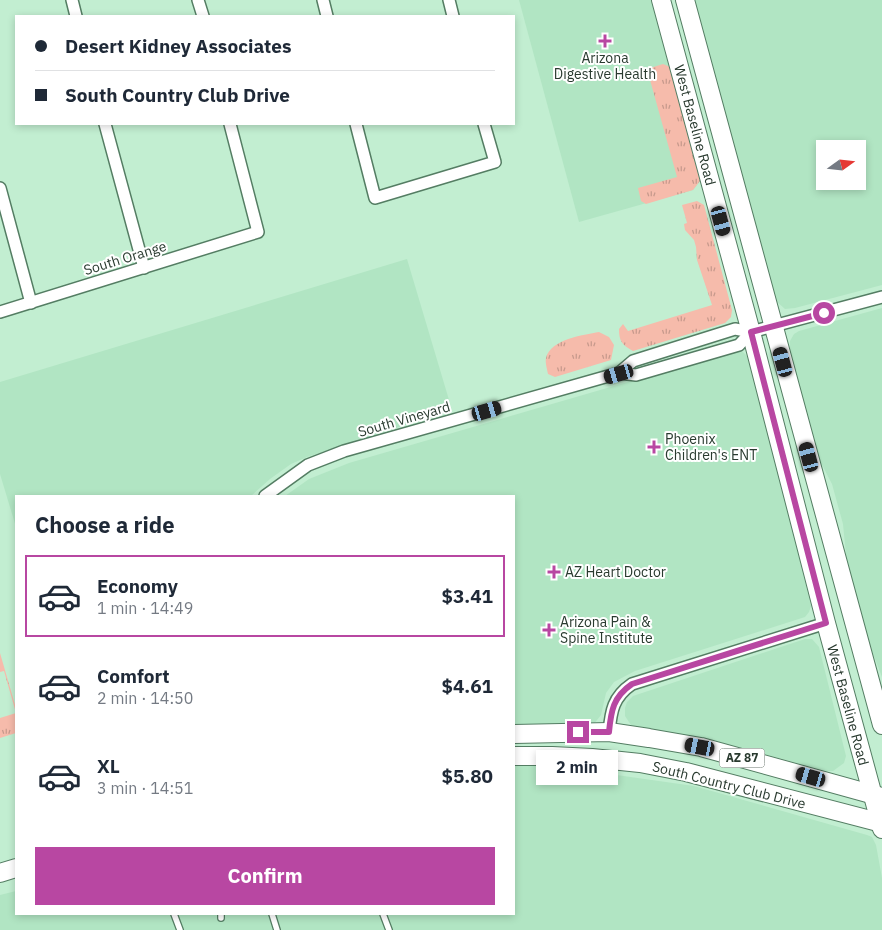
<!DOCTYPE html>
<meta charset="utf-8">
<style>
body{margin:0;font-family:"IBM Plex Sans",sans-serif;background:#f2f2f3;color:#1f2937;height:100vh;display:flex;flex-direction:column;font-size:19px;white-space:nowrap}
*{box-sizing:border-box;margin:0}
p{font-size:16px;color:#747a83}
.icon{flex:none;width:28px;height:28px;fill:none;stroke:currentColor;stroke-width:2;stroke-linecap:round;stroke-linejoin:round}
.map{position:relative;flex:1;overflow:hidden}
.panel{position:absolute;left:15px;top:495px;width:500px;height:420px;display:flex;flex-direction:column;background:#fff;border-radius:0px;box-shadow:0 2px 8px #0003}
.panel>*{flex:none}
.top-card{position:absolute;left:15px;top:15px;width:500px;height:110px;border-radius:0px;box-shadow:0 2px 8px #0003;display:grid;align-content:center;height:110px;padding:0 20px;background:#fff}
.needle{width:32px;rotate:75deg}
.controls{position:absolute;left:816px;top:140px;display:grid;gap:10px}
.controls a{display:grid;place-items:center;width:50px;height:50px;border-radius:0px;background:#fff;box-shadow:0 2px 8px #0003;font-size:25px}
.end{position:absolute;width:22px;height:22px;margin:-11px;border:6px solid #b847a2;background:#fff;box-shadow:0 0 0 2px #fff}
.from{border-radius:50%}
.bubble{position:absolute;height:35px;border-radius:0px;background:#fff;box-shadow:0 2px 8px #0003;font-size:16px;font-weight:700;line-height:35px;text-align:center}
.car{position:absolute;width:15px;height:30px;margin:-15px -8px;border-radius:6px;box-shadow:0 0 4px 1px #0007;background:linear-gradient(#222 24%,#8ab4d8 0 40%,#222 0 76%,#8ab4d8 0 86%,#222 0)}
.top-card b{display:flex;align-items:center;gap:18px;height:48px;font-size:19px}
.top-card b+b{border-top:1px solid #e0e1e3}
.top-card i{width:12px;height:12px;background:#1f2937}
ul{padding:0;list-style:none}
li{display:flex;align-items:center;gap:15px;height:82px;margin:0 10px 8px;padding:0 10px;border:2px solid transparent;border-radius:0px}
li div{flex:1}
li b{display:block;font-size:19px}
li em{font-style:normal;font-weight:700}
li.on{border-color:#b847a2}
li>.icon{width:45px;height:45px;stroke-width:1.5}
h2{padding:0 20px;font-size:22px;line-height:60px}
.button{display:flex;gap:10px;margin-top:auto;padding:10px 20px}
.button a{flex:1;height:58px;border-radius:0px;background:#b847a2;color:#fff;font-size:20px;font-weight:700;line-height:58px;text-align:center}
.map>svg:first-child{display:block}
.built{fill:#b1e5c3;fill-rule:evenodd}
.grass{fill:url(#grass-tufts)}
.lines{fill:none;stroke-linecap:round;stroke-linejoin:round}
.lane-casing{stroke:#547d63;stroke-width:8}
.street-casing{stroke:#547d63;stroke-width:14}
.primary-casing{stroke:#547d63;stroke-width:20}
.lane{stroke:#fff;stroke-width:5.5}
.street{stroke:#fff;stroke-width:11}
.primary{stroke:#fff;stroke-width:18}
.route{stroke:#b847a2;stroke-width:6}
.poi-dot{fill:#b847a2;stroke:#fff;stroke-width:2}
.labels{text-anchor:middle;stroke-width:4;stroke-linejoin:round;paint-order:stroke}
.shield{fill:#fff;stroke:#69756d;stroke-width:1}
.shield-label{font-size:12px;font-weight:bold;fill:#293a2f}
.poi-label{font-size:14px;fill:#293a2f;stroke:#fff;text-anchor:start}
.street-label{font-size:14px;fill:#293a2f;stroke:#fff}
</style>
<div class="map">
<svg width="882" height="930" viewBox="0 0 882 930">
<defs>
<pattern id="grass-tufts" width="24" height="20" patternUnits="userSpaceOnUse" patternTransform="scale(1.25)"><rect width="24" height="20" fill="#f6bbab"/><path d="M3 7l-1-3M5 7V3M7 7l1-3M15 17l-1-3M17 17v-4M19 17l1-3" fill="none" stroke="#c7998c"/></pattern>
</defs>
<rect width="100%" height="100%" fill="#c2eed1"/>
<g class="built">
<path d="M 519,0 L 651,0 L 700,181 L 693,190 L 579,222 Z"/>
<path d="M 694,0 L 882,0 L 882,285 L 795,308 L 785,309 L 776,301 ZM 825,149 L 858,149 L 858,181 L 825,181 Z"/>
<path d="M 407,259 L 452,410 L 307,457 L 291,464 L 270,479 L 251,496 L 16,496 L 16,527 L 0,474 L 0,382 Z"/>
<path d="M 882,308 L 882,677 L 868,641 L 847,565 L 843,524 L 832,484 L 819,459 L 790,350 L 790,341 L 794,334 L 799,331 Z"/>
<path d="M 738,350 L 743,352 L 747,356 L 776,464 L 811,606 L 809,612 L 805,617 L 635,671 L 614,682 L 606,693 L 601,715 L 593,725 L 514,725 L 514,496 L 285,496 L 309,479 L 349,463 Z"/>
<path d="M 805,639 L 812,639 L 819,647 L 845,752 L 846,756 L 844,763 L 833,771 L 826,771 L 705,738 L 639,728 L 631,725 L 625,716 L 625,708 L 627,702 L 633,696 Z"/>
<path d="M 514,764 L 539,764 L 694,786 L 867,835 L 872,837 L 876,845 L 882,878 L 882,930 L 0,930 L 0,895 L 16,891 L 16,914 L 514,914 Z"/>
</g>
<g class="grass">
<path d="M 663,64 L 670,67 L 700,181 L 693,190 L 646,204 L 641,201 L 638,188 L 677,177 L 647,69 Z"/>
<path d="M 697,201 L 704,205 L 732,310 L 731,317 L 725,323 L 633,351 C 622,345 619,341 619,329 L 623,324 L 628,331 L 712,305 L 697,260 L 696,247 L 694,240 L 685,230 L 684,224 L 687,223 L 682,205 Z"/>
<path d="M 599,332 L 609,337 L 614,345 L 611,360 L 555,377 L 548,374 C 547,369 545,362 546,358 C 551,339 583,335 599,332 Z"/>
<path d="M 0,653 L 16,708 L 16,733 L 0,738 L 0,718 L 16,713 L 4,671 L 0,672 Z"/>
</g>
<g class="lines">
<g class="lane-casing">
<g id="lane">
<path d="M 174,914 L 180,930"/>
<path d="M 272,914 L 277,930"/>
<path d="M 383,914 L 389,930"/>
<path d="M 221,918 L 221,914"/>
</g>
</g>
<g class="street-casing">
<g id="street">
<path d="M 72,0 L 76,16"/>
<path d="M 198,0 L 203,16"/>
<path d="M 323,0 L 327,16"/>
<path d="M 449,0 L 453,16"/>
<path d="M 105,124 L 144,268"/>
<path d="M 356,124 L 375,198 L 495,162 L 484,124"/>
<path d="M 0,188 L 31,303"/>
<path d="M 0,312 L 258,232 L 230,124"/>
<path d="M 619,373 L 633,361 L 735,329 L 751,332"/>
<path d="M 265,496 L 308,465 L 344,451 L 619,373 L 636,375 L 739,345 L 751,332 L 882,297"/>
<path d="M 609,732 C 611,711 613,697 632,684 L 826,623"/>
</g>
</g>
<g class="primary-casing">
<g id="primary">
<path d="M 661,0 L 751,332 L 826,623 L 882,829"/>
<path d="M 685,0 L 882,725"/>
<path d="M 514,734 L 609,732 L 649,738 L 701,747 L 882,797"/>
<path d="M 514,756 L 552,756 L 592,758 L 640,763 L 686,772 L 882,823"/>
<path d="M 0,873 L 16,868"/>
</g>
</g>
<use href="#lane" class="lane"/>
<use href="#street" class="street"/>
<use href="#primary" class="primary"/>
</g>
<g class="lines">
<path class="route" d="M 578,732 L 609,732 C 611,711 613,697 632,684 L 826,623 L 751,332 L 824,313"/>
</g>
<g class="poi-dot">
<path d="M602.5 33.5h5v5h5v5h-5v5h-5v-5h-5v-5h5z"/>
<path d="M651.5 439.5h5v5h5v5h-5v5h-5v-5h-5v-5h5z"/>
<path d="M551.5 564.5h5v5h5v5h-5v5h-5v-5h-5v-5h5z"/>
<path d="M546.5 622.5h5v5h5v5h-5v5h-5v-5h-5v-5h5z"/>
</g>
<g class="labels">
<rect class="shield" x="719.5" y="748.5" width="45" height="19" rx="4"/>
<g class="shield-label">
<text x="742" y="762">AZ 87</text>
</g>
<g class="poi-label">
<text x="605" y="63" text-anchor="middle">Arizona<tspan x="605" dy="16">Digestive Health</tspan></text>
<text x="665" y="444">Phoenix<tspan x="665" dy="16">Children's ENT</tspan></text>
<text x="565" y="577">AZ Heart Doctor</text>
<text x="560" y="627">Arizona Pain &amp;<tspan x="560" dy="16">Spine Institute</tspan></text>
</g>
<g class="street-label">
<text transform="translate(695 125) rotate(75)" y="5">West Baseline Road</text>
<text transform="translate(125 258) rotate(-17)" y="5">South Orange</text>
<text transform="translate(404 419) rotate(-16)" y="5">South Vineyard</text>
<text transform="translate(848 705) rotate(75)" y="5">West Baseline Road</text>
<text transform="translate(729 785) rotate(14)" y="5">South Country Club Drive</text>
</g>
</g>
</svg>
<div class="controls">
<a><svg class="needle" viewBox="-14 -14 28 28"><path d="M0-13l5 13h-10z" fill="#e53935"/><path d="M0 13l5-13h-10z" fill="#747a83"/></svg></a>
</div>
<i class="end from" style="left:824px;top:313px"></i>
<i class="end" style="left:578px;top:732px"></i>
<div class="bubble" style="left:536px;top:750px;width:82px">2 min</div>
<i class="car" style="left:721px;top:221px;rotate:165deg"></i>
<i class="car" style="left:783px;top:362px;rotate:345deg"></i>
<i class="car" style="left:619px;top:374px;rotate:254deg"></i>
<i class="car" style="left:487px;top:411px;rotate:74deg"></i>
<i class="car" style="left:809px;top:457px;rotate:345deg"></i>
<i class="car" style="left:700px;top:747px;rotate:281deg"></i>
<i class="car" style="left:811px;top:777px;rotate:286deg"></i>
<div class="top-card">
<b><i class="from"></i>Desert Kidney Associates</b>
<b><i></i>South Country Club Drive</b>
</div>
<section class="panel">
<h2>Choose a ride</h2>
<ul>
<li class="on"><svg class="icon" aria-label="car" viewBox="0 0 24 24"><path d="M5 17H2v-5l4-1 3-4h7l3 4 3 1v5h-3M9 17h6M6 11h13"/><circle cx="7" cy="17" r="2"/><circle cx="17" cy="17" r="2"/></svg><div><b>Economy</b><p>1 min · 14:49</p></div><em>$3.41</em></li>
<li><svg class="icon" aria-label="car" viewBox="0 0 24 24"><path d="M5 17H2v-5l4-1 3-4h7l3 4 3 1v5h-3M9 17h6M6 11h13"/><circle cx="7" cy="17" r="2"/><circle cx="17" cy="17" r="2"/></svg><div><b>Comfort</b><p>2 min · 14:50</p></div><em>$4.61</em></li>
<li><svg class="icon" aria-label="car" viewBox="0 0 24 24"><path d="M5 17H2v-5l4-1 3-4h7l3 4 3 1v5h-3M9 17h6M6 11h13"/><circle cx="7" cy="17" r="2"/><circle cx="17" cy="17" r="2"/></svg><div><b>XL</b><p>3 min · 14:51</p></div><em>$5.80</em></li>
</ul>
<div class="button"><a>Confirm</a></div>
</section>
</div>
